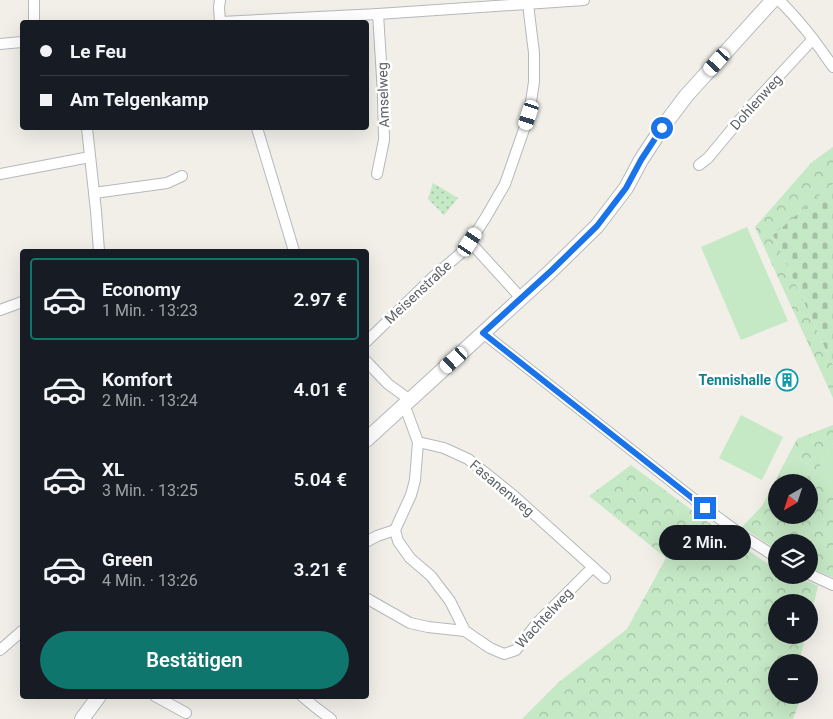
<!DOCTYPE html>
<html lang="de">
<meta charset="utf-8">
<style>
body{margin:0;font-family:Roboto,sans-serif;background:#242831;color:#f1f3f6;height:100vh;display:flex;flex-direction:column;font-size:19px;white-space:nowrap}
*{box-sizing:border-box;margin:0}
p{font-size:16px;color:#9ea1a6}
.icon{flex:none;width:28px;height:28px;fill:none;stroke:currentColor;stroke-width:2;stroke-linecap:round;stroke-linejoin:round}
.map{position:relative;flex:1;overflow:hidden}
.panel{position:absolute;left:20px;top:249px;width:349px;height:450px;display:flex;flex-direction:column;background:#171b24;border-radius:5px;box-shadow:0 5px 20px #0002}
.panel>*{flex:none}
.guide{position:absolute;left:20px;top:20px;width:349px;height:110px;border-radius:5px;box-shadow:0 5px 20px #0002;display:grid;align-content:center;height:110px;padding:0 20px;background:#171b24}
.needle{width:32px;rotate:219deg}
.controls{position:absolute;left:768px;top:474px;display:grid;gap:10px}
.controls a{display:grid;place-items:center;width:50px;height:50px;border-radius:50%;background:#171b24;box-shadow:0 5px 20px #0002;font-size:25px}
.end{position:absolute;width:22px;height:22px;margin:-11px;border:6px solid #1a73e8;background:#fff;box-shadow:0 0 0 2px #fff}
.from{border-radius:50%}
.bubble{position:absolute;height:35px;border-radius:18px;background:#171b24;box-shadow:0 5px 20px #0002;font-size:16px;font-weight:600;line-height:35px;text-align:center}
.car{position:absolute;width:15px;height:30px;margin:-15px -8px;border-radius:6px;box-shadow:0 0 4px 1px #0007;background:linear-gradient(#fff 24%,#345 0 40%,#fff 0 76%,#345 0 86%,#fff 0)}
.guide b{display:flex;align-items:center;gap:18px;height:48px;font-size:19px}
.guide b+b{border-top:1px solid #363941}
.guide i{width:12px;height:12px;background:#f1f3f6}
ul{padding:9px 0 0;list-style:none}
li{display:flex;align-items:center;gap:15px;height:82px;margin:0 10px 8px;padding:0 10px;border:2px solid transparent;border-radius:5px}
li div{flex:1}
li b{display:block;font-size:19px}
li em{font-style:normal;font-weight:600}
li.current{border-color:#0f766e}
li>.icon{width:45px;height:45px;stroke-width:1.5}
.action{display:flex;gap:10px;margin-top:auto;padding:10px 20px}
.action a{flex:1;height:58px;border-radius:30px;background:#0f766e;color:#fff;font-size:20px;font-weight:600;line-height:58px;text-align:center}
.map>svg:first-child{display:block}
.grass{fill:#c5e8c5}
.forest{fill:url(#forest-crowns);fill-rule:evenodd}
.cemetery{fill:url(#cemetery-stones)}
.park{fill:url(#park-dots)}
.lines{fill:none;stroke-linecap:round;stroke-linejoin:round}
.street-casing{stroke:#b5b8bc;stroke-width:12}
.secondary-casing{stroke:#b6babf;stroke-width:16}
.street{stroke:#fff;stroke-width:10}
.secondary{stroke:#fff;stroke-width:14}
.route{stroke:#1a73e8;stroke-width:6}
.labels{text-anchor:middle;stroke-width:5;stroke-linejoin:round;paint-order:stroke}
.street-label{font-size:14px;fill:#5f6368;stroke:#fff}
.culture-label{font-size:14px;font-weight:bold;fill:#0d838f;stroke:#fff;text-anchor:end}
</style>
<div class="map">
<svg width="833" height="719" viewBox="0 0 833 719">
<defs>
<pattern id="forest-crowns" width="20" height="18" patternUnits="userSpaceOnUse" patternTransform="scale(1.25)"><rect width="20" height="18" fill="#c5e8c5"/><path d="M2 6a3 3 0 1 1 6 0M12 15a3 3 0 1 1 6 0" fill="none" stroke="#a3c0a4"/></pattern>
<pattern id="cemetery-stones" width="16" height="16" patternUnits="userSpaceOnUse" patternTransform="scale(1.25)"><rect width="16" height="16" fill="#c5e8c5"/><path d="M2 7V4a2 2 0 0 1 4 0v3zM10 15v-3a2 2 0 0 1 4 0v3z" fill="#a3c0a4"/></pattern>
<pattern id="park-dots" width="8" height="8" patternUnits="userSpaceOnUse" patternTransform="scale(1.25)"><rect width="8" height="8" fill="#c5e8c5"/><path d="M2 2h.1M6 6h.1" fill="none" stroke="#a3c0a4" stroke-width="1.8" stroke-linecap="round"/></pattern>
</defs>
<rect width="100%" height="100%" fill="#f1efe8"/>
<g class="grass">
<path d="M 747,227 L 788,321 L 741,340 L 701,247 Z"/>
<path d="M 741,415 L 783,437 L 762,480 L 719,458 Z"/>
<path d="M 833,443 L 833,494 L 811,482 Z"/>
<path d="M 792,455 L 813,467 L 804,482 L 777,482 Z"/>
</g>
<g class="forest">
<path d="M 833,147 L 833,184 L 773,235 L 833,365 L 833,398 L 755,227 L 812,162 Z"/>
<path d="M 833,425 L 833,443 L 811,482 L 833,493 L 833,578 L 809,567 L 809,542 L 776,542 L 776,549 L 742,527 L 762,506 L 797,439 ZM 792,455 L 813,467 L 804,482 L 809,482 L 809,515 L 776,515 L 776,494 L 772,492 Z"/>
<path d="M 631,465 L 720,531 L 771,566 L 776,568 L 776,575 L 793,575 L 818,586 L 809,624 L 809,602 L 776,602 L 776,635 L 806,635 L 799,662 L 776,662 L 776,695 L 802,695 L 793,719 L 522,719 L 559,682 L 627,629 L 666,558 L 589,496 Z"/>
</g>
<path class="cemetery" d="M 833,184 L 833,365 L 773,235 Z"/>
<path class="park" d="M 433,183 L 458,198 L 444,215 L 428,199 Z"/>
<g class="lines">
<g class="street-casing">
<g id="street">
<path d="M 34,0 L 34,22"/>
<path d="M 220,0 L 219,7 L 220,22"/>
<path d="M 779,0 C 799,20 817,43 833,67"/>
<path d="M 221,22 L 378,14 L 584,0"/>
<path d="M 0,44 L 22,42"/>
<path d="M 87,128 L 96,211 L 99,251"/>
<path d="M 257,128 L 294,251"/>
<path d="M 699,165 L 708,158 L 752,105 L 813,39"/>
<path d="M 0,174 L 90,157"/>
<path d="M 377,174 L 384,140 L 383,94 L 378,14"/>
<path d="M 94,193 L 167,183 L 182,176"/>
<path d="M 470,242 L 521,298"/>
<path d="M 0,310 L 22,302"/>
<path d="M 483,333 L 705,508 L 746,538 L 776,557"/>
<path d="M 366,342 L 432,278 L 461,253 L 470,242 L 486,217 L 505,184 L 529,115 L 534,82 L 534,53 L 528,4"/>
<path d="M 366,361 L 388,384 L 410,400"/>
<path d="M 403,406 L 407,412 L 418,442 L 444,448 L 468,459 L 514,496 L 605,578"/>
<path d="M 418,442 L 415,480 L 411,495 L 395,530 L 398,541 L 410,558 L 431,576 L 450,601 L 465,631 L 490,648 L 504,654 L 516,650 L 538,622 L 593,567"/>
<path d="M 366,542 L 377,536 L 395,530"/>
<path d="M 809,574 L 833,585"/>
<path d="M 366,598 L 410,623 L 428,627 L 465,631"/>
<path d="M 0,650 L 22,631"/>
<path d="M 155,696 L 186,713"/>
<path d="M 302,696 L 315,707 L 331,719"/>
</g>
</g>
<g class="secondary-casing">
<g id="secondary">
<path d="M 366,440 L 552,270 L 597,226 L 626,188 L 641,160 L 662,128 L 686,96 L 773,0"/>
<path d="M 82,719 L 99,696"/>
</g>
</g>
<use href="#street" class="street"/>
<use href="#secondary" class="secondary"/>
</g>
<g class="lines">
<path class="route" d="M 662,128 L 641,160 L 626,188 L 597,226 L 552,270 L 483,333 L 705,508"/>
</g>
<defs>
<g id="building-ring" transform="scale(1.125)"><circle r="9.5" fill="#fff" stroke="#0f9aa8" stroke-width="1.5"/><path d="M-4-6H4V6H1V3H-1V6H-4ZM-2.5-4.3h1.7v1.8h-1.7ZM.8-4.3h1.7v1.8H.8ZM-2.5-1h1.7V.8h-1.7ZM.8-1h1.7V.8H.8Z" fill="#0f9aa8"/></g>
</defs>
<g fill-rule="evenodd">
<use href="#building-ring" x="787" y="380"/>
</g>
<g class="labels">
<g class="street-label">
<text transform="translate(383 95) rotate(-92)" y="5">Amselweg</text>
<text transform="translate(756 102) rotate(-48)" y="5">Dohlenweg</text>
<text transform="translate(418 292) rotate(-43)" y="5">Meisenstraße</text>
<text transform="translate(502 488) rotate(40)" y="5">Fasanenweg</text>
<text transform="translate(544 618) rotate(-47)" y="5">Wachtelweg</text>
</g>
<g class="culture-label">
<text x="771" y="385">Tennishalle</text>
</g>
</g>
</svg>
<div class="controls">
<a><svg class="needle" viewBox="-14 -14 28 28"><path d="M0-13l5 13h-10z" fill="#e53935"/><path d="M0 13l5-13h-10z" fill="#9ea1a6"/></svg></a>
<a><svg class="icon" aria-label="layers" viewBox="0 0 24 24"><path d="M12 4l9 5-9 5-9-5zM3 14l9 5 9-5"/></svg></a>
<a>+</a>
<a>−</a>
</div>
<i class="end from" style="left:662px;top:128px"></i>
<i class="end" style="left:705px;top:508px"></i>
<div class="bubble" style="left:659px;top:525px;width:92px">2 Min.</div>
<i class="car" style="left:717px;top:62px;rotate:222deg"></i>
<i class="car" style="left:529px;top:115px;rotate:198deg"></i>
<i class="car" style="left:470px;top:242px;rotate:33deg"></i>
<i class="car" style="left:454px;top:360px;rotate:228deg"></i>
<div class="guide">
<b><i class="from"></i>Le Feu</b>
<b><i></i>Am Telgenkamp</b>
</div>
<section class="panel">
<ul>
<li class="current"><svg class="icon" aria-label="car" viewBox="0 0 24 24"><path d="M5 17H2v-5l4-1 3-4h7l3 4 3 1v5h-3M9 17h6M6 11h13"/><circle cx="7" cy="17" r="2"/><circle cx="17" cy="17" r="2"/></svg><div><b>Economy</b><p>1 Min. · 13:23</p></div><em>2.97 €</em></li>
<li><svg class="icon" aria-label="car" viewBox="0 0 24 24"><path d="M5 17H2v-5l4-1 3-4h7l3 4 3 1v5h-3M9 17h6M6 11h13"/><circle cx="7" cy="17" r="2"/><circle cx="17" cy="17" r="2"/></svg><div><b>Komfort</b><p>2 Min. · 13:24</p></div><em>4.01 €</em></li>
<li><svg class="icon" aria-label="car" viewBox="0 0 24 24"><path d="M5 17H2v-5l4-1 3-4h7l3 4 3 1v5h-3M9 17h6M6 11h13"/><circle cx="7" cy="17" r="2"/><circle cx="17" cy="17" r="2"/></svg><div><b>XL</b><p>3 Min. · 13:25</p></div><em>5.04 €</em></li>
<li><svg class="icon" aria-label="car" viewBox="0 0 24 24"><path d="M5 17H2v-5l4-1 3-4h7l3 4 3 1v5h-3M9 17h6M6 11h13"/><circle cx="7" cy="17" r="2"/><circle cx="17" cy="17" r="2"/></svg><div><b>Green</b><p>4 Min. · 13:26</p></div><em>3.21 €</em></li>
</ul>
<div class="action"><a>Bestätigen</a></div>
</section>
</div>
